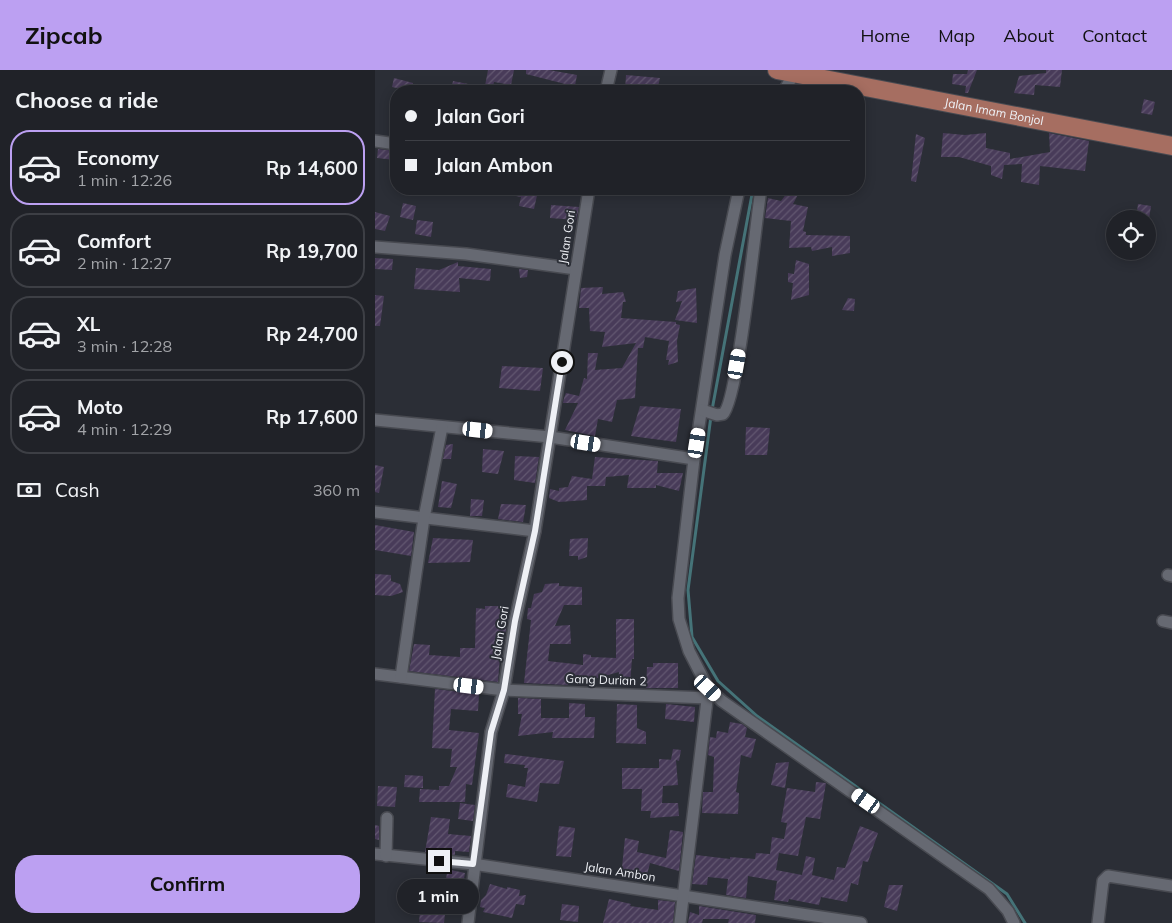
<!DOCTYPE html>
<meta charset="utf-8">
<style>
body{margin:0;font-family:Mulish,sans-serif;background:#282a30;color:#f1f3f6;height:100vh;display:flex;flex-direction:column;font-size:19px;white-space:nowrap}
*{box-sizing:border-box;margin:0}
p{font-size:16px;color:#a2a4a8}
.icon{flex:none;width:28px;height:28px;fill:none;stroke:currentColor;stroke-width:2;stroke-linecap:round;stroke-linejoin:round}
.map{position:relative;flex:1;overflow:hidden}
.panel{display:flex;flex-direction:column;background:#202228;width:375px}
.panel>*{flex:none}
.hud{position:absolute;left:15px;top:15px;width:475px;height:110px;border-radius:20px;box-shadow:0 2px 12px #0003,0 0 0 1px #3d3f45;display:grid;align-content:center;height:110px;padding:0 15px;background:#202228}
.fabs{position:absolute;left:731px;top:140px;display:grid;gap:10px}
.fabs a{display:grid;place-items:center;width:50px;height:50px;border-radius:50%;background:#202228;box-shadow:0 2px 12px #0003,0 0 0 1px #3d3f45;font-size:25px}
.end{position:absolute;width:22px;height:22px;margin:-11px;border:6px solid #eef0f5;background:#111;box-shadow:0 0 0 2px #111}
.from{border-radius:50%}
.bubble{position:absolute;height:35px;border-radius:18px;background:#202228;box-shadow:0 2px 12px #0003,0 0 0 1px #3d3f45;font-size:16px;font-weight:700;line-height:35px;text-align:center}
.car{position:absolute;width:15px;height:30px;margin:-15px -8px;border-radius:6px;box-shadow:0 0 4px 1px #0007;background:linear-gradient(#fff 24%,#345 0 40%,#fff 0 76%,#345 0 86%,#fff 0)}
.hud b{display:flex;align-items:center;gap:18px;height:48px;font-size:19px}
.hud b+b{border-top:1px solid #3d3f45}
.hud i{width:12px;height:12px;background:#f1f3f6}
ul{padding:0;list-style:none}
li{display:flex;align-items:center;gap:15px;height:75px;margin:0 10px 8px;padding:0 5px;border:2px solid #3d3f45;border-radius:20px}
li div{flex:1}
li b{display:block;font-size:19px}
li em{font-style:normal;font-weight:700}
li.current{border-color:#bca0f2}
li>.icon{width:45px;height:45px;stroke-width:1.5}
h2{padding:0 15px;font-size:22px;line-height:60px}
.pay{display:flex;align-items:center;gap:12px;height:55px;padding:0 15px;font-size:19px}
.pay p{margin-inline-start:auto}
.cta{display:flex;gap:10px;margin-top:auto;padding:10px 15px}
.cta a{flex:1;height:58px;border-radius:20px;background:#bca0f2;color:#111;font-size:20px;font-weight:700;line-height:58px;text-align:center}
header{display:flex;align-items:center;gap:30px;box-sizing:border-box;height:70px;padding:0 25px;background:#bca0f2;color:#111}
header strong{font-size:24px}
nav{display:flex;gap:28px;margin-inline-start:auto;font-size:18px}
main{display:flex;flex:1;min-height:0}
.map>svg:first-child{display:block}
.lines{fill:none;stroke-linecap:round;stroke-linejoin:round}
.stream{stroke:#457378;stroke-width:3}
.building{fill:url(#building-hatch)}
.street-casing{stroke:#484a51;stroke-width:14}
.primary-casing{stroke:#484a51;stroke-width:20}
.street{stroke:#666972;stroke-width:11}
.primary{stroke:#a66e61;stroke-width:18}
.route{stroke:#eef0f5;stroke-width:6}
.labels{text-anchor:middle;stroke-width:4;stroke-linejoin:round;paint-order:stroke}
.street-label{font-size:12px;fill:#eef0f5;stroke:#2b2e36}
</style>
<header>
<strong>Zipcab</strong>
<nav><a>Home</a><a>Map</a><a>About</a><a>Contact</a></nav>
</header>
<main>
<section class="panel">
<h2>Choose a ride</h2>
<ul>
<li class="current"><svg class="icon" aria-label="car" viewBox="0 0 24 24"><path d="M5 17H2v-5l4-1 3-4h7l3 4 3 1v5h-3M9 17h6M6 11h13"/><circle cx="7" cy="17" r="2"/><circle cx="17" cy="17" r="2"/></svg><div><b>Economy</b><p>1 min · 12:26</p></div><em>Rp 14,600</em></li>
<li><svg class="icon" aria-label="car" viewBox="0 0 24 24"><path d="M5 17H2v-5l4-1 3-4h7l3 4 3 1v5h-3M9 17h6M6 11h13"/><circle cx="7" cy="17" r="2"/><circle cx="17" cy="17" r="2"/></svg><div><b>Comfort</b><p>2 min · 12:27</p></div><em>Rp 19,700</em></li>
<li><svg class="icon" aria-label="car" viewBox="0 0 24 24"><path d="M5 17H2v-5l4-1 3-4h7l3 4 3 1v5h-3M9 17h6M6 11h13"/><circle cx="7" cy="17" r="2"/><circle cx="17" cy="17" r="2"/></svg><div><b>XL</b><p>3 min · 12:28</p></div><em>Rp 24,700</em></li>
<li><svg class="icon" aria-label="car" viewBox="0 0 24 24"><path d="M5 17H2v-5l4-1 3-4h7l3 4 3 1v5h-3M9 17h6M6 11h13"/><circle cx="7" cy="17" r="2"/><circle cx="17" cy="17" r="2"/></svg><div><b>Moto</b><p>4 min · 12:29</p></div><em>Rp 17,600</em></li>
</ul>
<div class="pay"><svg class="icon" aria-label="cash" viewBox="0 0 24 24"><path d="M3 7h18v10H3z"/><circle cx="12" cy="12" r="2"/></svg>Cash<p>360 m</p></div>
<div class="cta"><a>Confirm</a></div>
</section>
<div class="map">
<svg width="797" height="853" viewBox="0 0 797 853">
<defs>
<pattern id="building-hatch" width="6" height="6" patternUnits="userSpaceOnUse" patternTransform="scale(1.25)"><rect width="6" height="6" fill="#483b59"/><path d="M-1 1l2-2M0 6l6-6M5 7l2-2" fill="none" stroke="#635871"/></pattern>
</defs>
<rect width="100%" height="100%" fill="#2b2e36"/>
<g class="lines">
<g class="stream">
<path d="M 426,21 L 432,11"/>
<path d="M 337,340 L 378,119"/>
<path d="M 336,346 L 313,520 L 317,567 L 343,611 L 382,646 L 632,824 L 650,853"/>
</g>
</g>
<g class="building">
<path d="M 113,0 L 139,0 L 136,15 L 119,12 L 117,21 L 109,21 Z"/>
<path d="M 151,0 L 174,0 L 202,5 L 199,21 L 188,21 L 190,14 L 151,4 Z"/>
<path d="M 593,0 L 602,0 L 593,23 L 590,23 L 591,16 L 577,14 L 578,4 L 592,4 Z"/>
<path d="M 671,0 L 687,0 L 685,17 L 660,15 L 659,25 L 639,23 L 644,6 L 671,3 Z"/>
<path d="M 251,5 L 285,8 L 282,21 L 250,21 Z"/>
<path d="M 19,8 L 38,13 L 36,21 L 17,17 Z"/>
<path d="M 78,11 L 108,17 L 108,21 L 76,21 Z"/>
<path d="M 769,29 L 780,32 L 777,45 L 766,43 Z"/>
<path d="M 568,63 L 590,65 L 611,63 L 611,78 L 635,83 L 635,89 L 675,82 L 674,63 L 714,71 L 710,101 L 665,96 L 664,115 L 646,112 L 647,94 L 629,95 L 627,109 L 616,105 L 616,96 L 584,87 L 566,87 Z"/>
<path d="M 541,64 L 550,68 L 541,112 L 536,111 Z"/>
<path d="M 3,79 L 21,81 L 20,90 L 2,88 Z"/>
<path d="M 126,119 L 163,121 L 159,139 L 144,136 L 146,127 L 126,123 Z"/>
<path d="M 415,119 L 426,119 L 418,134 L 433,137 L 428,161 L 431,162 L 431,165 L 475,166 L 475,183 L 457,186 L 457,177 L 437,181 L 436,177 L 414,178 L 416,151 L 390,148 L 393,128 L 406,131 Z"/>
<path d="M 28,133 L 41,136 L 38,150 L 25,147 Z"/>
<path d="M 763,134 L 776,136 L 774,149 L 761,149 Z"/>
<path d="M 176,135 L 204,137 L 201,150 L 175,148 Z"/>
<path d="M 0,142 L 15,146 L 10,161 L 0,159 Z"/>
<path d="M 42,150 L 58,152 L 56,167 L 40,164 Z"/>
<path d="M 0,188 L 18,189 L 17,200 L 0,199 Z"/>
<path d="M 421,190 L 434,194 L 434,225 L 416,230 L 418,213 L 413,212 L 413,203 L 419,204 Z"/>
<path d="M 83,192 L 83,196 L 116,199 L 115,211 L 84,208 L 85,222 L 39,219 L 41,198 L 64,200 Z"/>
<path d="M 144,199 L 153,200 L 152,207 L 145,208 Z"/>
<path d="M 228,217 L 227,224 L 248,222 L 251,232 L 248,232 L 246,248 L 301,252 L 301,254 L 305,255 L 302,271 L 303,292 L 293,295 L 294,290 L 291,290 L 294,271 L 270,267 L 268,278 L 263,278 L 260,328 L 242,330 L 237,352 L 223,349 L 220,366 L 190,360 L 203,333 L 188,333 L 189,328 L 191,323 L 204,326 L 209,308 L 212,309 L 213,283 L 223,283 L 220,300 L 247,298 L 261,273 L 227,277 L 230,262 L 215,261 L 214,238 L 204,238 L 206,218 Z"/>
<path d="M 321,218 L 322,253 L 300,250 L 307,231 L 301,232 L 303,221 Z"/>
<path d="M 0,225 L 9,226 L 5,256 L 0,256 Z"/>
<path d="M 473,228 L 480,229 L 479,241 L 467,240 Z"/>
<path d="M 127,296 L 168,298 L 165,321 L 124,318 Z"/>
<path d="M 265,336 L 306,339 L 301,372 L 256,366 Z"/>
<path d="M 371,357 L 395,358 L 392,385 L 370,385 Z"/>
<path d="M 78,374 L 76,389 L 68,389 L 71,375 Z"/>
<path d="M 108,379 L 129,381 L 123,404 L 107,402 Z"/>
<path d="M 140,386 L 164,387 L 160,413 L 139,410 Z"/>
<path d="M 220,387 L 283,391 L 282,403 L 308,403 L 304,421 L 281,415 L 281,418 L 252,418 L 254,405 L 231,407 L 230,416 L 212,416 L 212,430 L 184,432 L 174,428 L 175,419 L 184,421 L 184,418 L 193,417 L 197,406 L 217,409 Z"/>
<path d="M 0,395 L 9,397 L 4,423 L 0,422 Z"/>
<path d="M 67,411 L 82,414 L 76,438 L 63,437 Z"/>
<path d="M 96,429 L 109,430 L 107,446 L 95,446 Z"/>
<path d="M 126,434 L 151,435 L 148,452 L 123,449 Z"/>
<path d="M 0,455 L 39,462 L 36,486 L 0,480 Z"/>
<path d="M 58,468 L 98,470 L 95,492 L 53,493 Z"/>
<path d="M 213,468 L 212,487 L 203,490 L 203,486 L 194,486 L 195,469 Z"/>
<path d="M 0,504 L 16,505 L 16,511 L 25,514 L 28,522 L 16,526 L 0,525 Z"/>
<path d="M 184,513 L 184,516 L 207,517 L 207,535 L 189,535 L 180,556 L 195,555 L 196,574 L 175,574 L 173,591 L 208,595 L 208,584 L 216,585 L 216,587 L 241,588 L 241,549 L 259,549 L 259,589 L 257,589 L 255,614 L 243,613 L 244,602 L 215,610 L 194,609 L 193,615 L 149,613 L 156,550 L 152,549 L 153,538 L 156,538 L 159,524 L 167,522 L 170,514 Z"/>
<path d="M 110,536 L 127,536 L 127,546 L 133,546 L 129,573 L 126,573 L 123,612 L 34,601 L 39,574 L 55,575 L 54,585 L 85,587 L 85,578 L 100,578 L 101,538 L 110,539 Z"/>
<path d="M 278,593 L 303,593 L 303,618 L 271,618 L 272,597 L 278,597 Z"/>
<path d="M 60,619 L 104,624 L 103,641 L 76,639 L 74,660 L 104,663 L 97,715 L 91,714 L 90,732 L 44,732 L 45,719 L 64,720 L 64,716 L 74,716 L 82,697 L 75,697 L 77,679 L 57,678 Z"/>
<path d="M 143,628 L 166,629 L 166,648 L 194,648 L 194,633 L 210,634 L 210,647 L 220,647 L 219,668 L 177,668 L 178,662 L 143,666 L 147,644 L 143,644 Z"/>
<path d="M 242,634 L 262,635 L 262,658 L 271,662 L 271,674 L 241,673 Z"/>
<path d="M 291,634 L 320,637 L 319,652 L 290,649 Z"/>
<path d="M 355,652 L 367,654 L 372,658 L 370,667 L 381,669 L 376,688 L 366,685 L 361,722 L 364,723 L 363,744 L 327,743 L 328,722 L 338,722 L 339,687 L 333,685 L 335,667 L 341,668 L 342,661 L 353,663 Z"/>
<path d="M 298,679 L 306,680 L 304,691 L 301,690 L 303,715 L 288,716 L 287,733 L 303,733 L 304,746 L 275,748 L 276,741 L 266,741 L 267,719 L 247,719 L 247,698 L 284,698 L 284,689 L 299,690 L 296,690 Z"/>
<path d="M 130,684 L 189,691 L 184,714 L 165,713 L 162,732 L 131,727 L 133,714 L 150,717 L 153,698 L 149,698 L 150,695 L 129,693 Z"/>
<path d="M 414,692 L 410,718 L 396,715 L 401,693 Z"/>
<path d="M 30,705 L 48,706 L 48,718 L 29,717 Z"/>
<path d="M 441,712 L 451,713 L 445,749 L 431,747 L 423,786 L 404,783 L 401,800 L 427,805 L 431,786 L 440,788 L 437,805 L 459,810 L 462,797 L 470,798 L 485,756 L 503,763 L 493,792 L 488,791 L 483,815 L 476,813 L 472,832 L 446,827 L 444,835 L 414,829 L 413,832 L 399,830 L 402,811 L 373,806 L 371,828 L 351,825 L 353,809 L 333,807 L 332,815 L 317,814 L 321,785 L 355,789 L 355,787 L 380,789 L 381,783 L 395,784 L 397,767 L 409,769 L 412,753 L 406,752 L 412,718 L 440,722 Z"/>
<path d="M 3,716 L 22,717 L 20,737 L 2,736 Z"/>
<path d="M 85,733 L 100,735 L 98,751 L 83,749 Z"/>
<path d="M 56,747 L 75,749 L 73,764 L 96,766 L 94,782 L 80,781 L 80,785 L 50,782 Z"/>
<path d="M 0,755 L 4,756 L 4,770 L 0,769 Z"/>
<path d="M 184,756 L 200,758 L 196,787 L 181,786 Z"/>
<path d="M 295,760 L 308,762 L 304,801 L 275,793 L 272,805 L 263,803 L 256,809 L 246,807 L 250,768 L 264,771 L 262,782 L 291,788 Z"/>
<path d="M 66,798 L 90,803 L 84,837 L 71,835 L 69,853 L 44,852 L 46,831 L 37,829 L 37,813 L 70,819 L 72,802 L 65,801 Z"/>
<path d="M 115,814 L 132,819 L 132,817 L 145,820 L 144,826 L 151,825 L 149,835 L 141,834 L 137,848 L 108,842 L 110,838 L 105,837 L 106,830 L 111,825 Z"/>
<path d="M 514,815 L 528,815 L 522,841 L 509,837 Z"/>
<path d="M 234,829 L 256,834 L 255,836 L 283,840 L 283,830 L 300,832 L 298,853 L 228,853 Z"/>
<path d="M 187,834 L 204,836 L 203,852 L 185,850 Z"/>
<path d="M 324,836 L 381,845 L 380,853 L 353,853 L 354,849 L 328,849 L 327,853 L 313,853 L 315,842 L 324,845 Z"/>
</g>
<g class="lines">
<g class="street-casing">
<g id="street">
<path d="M 231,21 L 236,0"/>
<path d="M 409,21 L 421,0"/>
<path d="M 436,21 L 442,8"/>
<path d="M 0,71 L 21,74"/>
<path d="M 364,119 L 350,185 L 319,389 L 303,528 L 304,549 L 314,581 L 333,618 L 347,631 L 614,819 L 633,841 L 639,853"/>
<path d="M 0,177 L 91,184 L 201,199"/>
<path d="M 327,340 L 342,345 L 348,344 C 363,332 381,150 386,119"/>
<path d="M 0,350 L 175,367 L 319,389"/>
<path d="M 0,442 L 160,461"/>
<path d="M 793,505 L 797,506"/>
<path d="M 788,551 L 797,553"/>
<path d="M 0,604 L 129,620 L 333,628"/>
<path d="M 26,607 L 49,448 L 67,357"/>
<path d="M 0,784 L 98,794 L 486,853"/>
<path d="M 11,786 L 12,748"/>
<path d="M 93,853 L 116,662 L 129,620 L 140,551 L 160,461 L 214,119"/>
<path d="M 305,853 L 333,622"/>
<path d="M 723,853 L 728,811 L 733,806 L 797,816"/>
</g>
</g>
<g class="primary-casing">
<g id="primary">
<path id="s1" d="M 402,0 L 797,76"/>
</g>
</g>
<use href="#street" class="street"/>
<use href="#primary" class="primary"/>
</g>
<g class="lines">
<path class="route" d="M 64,791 L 98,794 L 116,662 L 129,620 L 140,551 L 160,461 L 187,292"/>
</g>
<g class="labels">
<g class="street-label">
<text dy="4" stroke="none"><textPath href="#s1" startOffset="221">Jalan Imam Bonjol</textPath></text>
<text transform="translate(192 167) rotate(-81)" y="4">Jalan Gori</text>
<text transform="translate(125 563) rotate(-80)" y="4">Jalan Gori</text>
<text transform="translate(231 610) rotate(2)" y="4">Gang Durian 2</text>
<text transform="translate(245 802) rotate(9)" y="4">Jalan Ambon</text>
</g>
</g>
</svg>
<div class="fabs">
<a><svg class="icon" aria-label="locate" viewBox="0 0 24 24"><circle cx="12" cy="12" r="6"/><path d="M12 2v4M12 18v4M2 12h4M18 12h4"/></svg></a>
</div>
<i class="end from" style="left:187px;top:292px"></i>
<i class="end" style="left:64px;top:791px"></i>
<div class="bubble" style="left:22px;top:809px;width:82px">1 min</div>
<i class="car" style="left:362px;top:294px;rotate:10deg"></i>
<i class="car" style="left:103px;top:360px;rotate:96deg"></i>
<i class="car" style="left:211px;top:373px;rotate:99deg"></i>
<i class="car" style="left:322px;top:373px;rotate:9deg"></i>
<i class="car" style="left:94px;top:616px;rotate:97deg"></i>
<i class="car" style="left:333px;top:618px;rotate:133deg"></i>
<i class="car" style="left:491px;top:731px;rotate:305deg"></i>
<div class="hud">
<b><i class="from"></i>Jalan Gori</b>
<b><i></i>Jalan Ambon</b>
</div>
</div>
</main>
